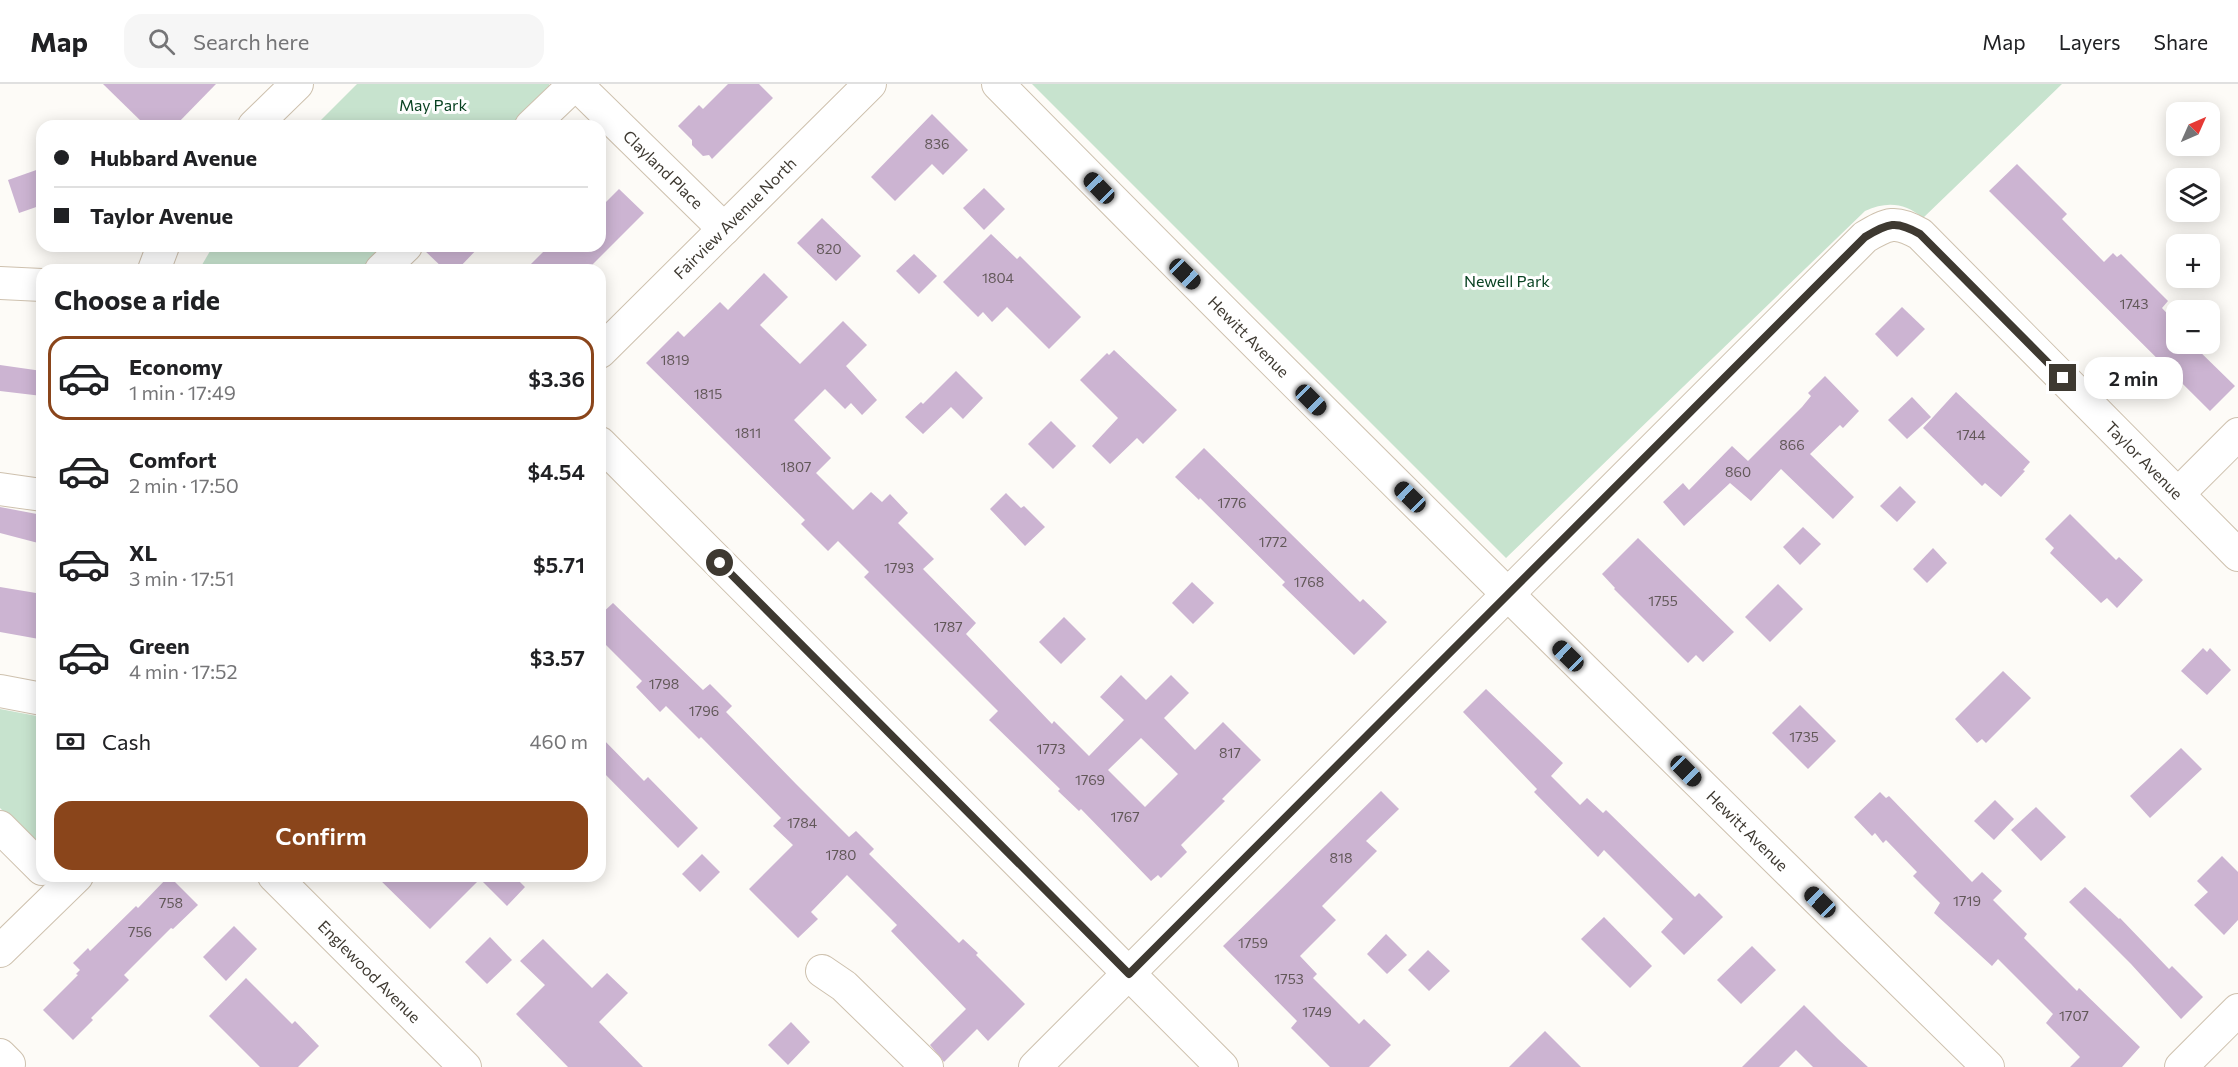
<!DOCTYPE html>
<meta charset="utf-8">
<style>
body{margin:0;font-family:Commissioner,sans-serif;background:#f6f6f6;color:#202124;height:100vh;display:flex;flex-direction:column;font-size:22px;white-space:nowrap}
*{box-sizing:border-box;margin:0}
p{font-size:20px;color:#757577}
.icon{flex:none;width:33px;height:33px;fill:none;stroke:currentColor;stroke-width:2;stroke-linecap:round;stroke-linejoin:round}
.map{position:relative;flex:1;overflow:hidden}
.sheet{position:absolute;left:36px;top:180px;width:570px;height:618px;display:flex;flex-direction:column;background:#fff;border-radius:18px;box-shadow:0 3px 15px #0003}
.sheet>*{flex:none}
.top-card{position:absolute;left:36px;top:36px;width:570px;height:132px;border-radius:18px;box-shadow:0 3px 15px #0003;display:grid;align-content:center;height:132px;padding:0 18px;background:#fff}
.needle{width:39px;rotate:45deg}
.fabs{position:absolute;left:2166px;top:18px;display:grid;gap:12px}
.fabs a{display:grid;place-items:center;width:54px;height:54px;border-radius:12px;background:#fff;box-shadow:0 3px 15px #0003;font-size:30px}
.end{position:absolute;width:27px;height:27px;margin:-14px;border:8px solid #3e3931;background:#fff;box-shadow:0 0 0 3px #fff}
.from{border-radius:50%}
.bubble{position:absolute;height:42px;border-radius:18px;background:#fff;box-shadow:0 3px 15px #0003;font-size:20px;font-weight:600;line-height:42px;text-align:center}
.car{position:absolute;width:18px;height:36px;margin:-18px -9px;border-radius:8px;box-shadow:0 0 4px 2px #0007;background:linear-gradient(#222 24%,#8ab4d8 0 40%,#222 0 76%,#8ab4d8 0 86%,#222 0)}
.top-card b{display:flex;align-items:center;gap:21px;height:57px;font-size:22px}
.top-card b+b{border-top:2px solid #e0e0e0}
.top-card i{width:15px;height:15px;background:#202124}
ul{padding:0;list-style:none}
li{display:flex;align-items:center;gap:18px;height:84px;margin:0 12px 9px;padding:0 6px;border:3px solid transparent;border-radius:18px}
li div{flex:1}
li b{display:block;font-size:22px}
li em{font-style:normal;font-weight:600}
li.on{border-color:#8a451b}
li>.icon{width:54px;height:54px;stroke-width:1.5}
h2{padding:0 18px;font-size:27px;line-height:72px}
.pay{display:flex;align-items:center;gap:15px;height:66px;padding:0 18px;font-size:22px}
.pay p{margin-inline-start:auto}
.button{display:flex;gap:12px;margin-top:auto;padding:12px 18px}
.button a{flex:1;height:69px;border-radius:18px;background:#8a451b;color:#fff;font-size:24px;font-weight:600;line-height:69px;text-align:center}
header{display:flex;align-items:center;gap:36px;box-sizing:border-box;height:84px;padding:0 30px;background:#fff;border-bottom:2px solid #e0e0e0}
header strong{font-size:28px}
nav{display:flex;gap:33px;margin-inline-start:auto;font-size:21px}
.search{width:420px;height:54px;background:#f6f6f6;display:flex;align-items:center;gap:15px;box-sizing:border-box;padding:0 21px;border-radius:18px;color:#757577;font-size:22px}
.map>svg:first-child{display:block}
.green{fill:#c7e3ce}
.building{fill:#ccb4d2;fill-rule:evenodd}
.lines{fill:none;stroke-linecap:round;stroke-linejoin:round}
.minor-casing{stroke:#cec1ae;stroke-width:34}
.minor{stroke:#fff;stroke-width:32}
.route{stroke:#3e3931;stroke-width:8}
.labels{text-anchor:middle;stroke-width:6;stroke-linejoin:round;paint-order:stroke}
.number-label{font-size:14px;fill:#625859}
.park-label{font-size:16px;fill:#094222;stroke:#fff}
.street-label{font-size:16px;fill:#3e3931;stroke:#fff}
</style>
<header>
<strong>Map</strong>
<div class="search"><svg class="icon" aria-label="search" viewBox="0 0 24 24"><circle cx="10" cy="10" r="6"/><path d="M15 15l6 6"/></svg>Search here</div>
<nav><a>Map</a><a>Layers</a><a>Share</a></nav>
</header>
<div class="map">
<svg width="2238" height="983" viewBox="0 0 2238 983">
<rect width="100%" height="100%" fill="#fdfbf7"/>
<g class="green">
<path d="M 357,0 L 549,0 L 551,3 L 512,42 L 315,42 Z"/>
<path d="M 1032,0 L 2062,0 L 1923,134 C 1905,119 1887,117 1865,127 L 1506,474 Z"/>
<path d="M 213,162 L 393,162 L 369,186 L 199,186 Z"/>
<path d="M 0,625 L 42,633 L 42,766 L 0,724 Z"/>
</g>
<g class="building">
<path d="M 103,0 L 216,0 L 175,42 L 146,42 Z"/>
<path d="M 728,0 L 759,0 L 773,14 L 712,75 L 709,71 L 703,72 L 692,61 L 692,56 L 678,42 L 699,21 L 703,25 Z"/>
<path d="M 932,30 L 968,66 L 943,91 L 932,80 L 895,117 L 871,93 Z"/>
<path d="M 2017,80 L 2067,130 L 2062,135 L 2104,178 L 2113,169 L 2117,173 L 2121,170 L 2168,217 L 2162,224 L 2176,239 L 2176,260 L 2192,260 L 2235,302 L 2210,327 L 1989,107 Z"/>
<path d="M 42,84 L 42,121 L 19,129 L 8,96 Z"/>
<path d="M 984,104 L 1005,125 L 984,146 L 963,124 Z"/>
<path d="M 619,105 L 644,129 L 587,186 L 525,186 L 549,162 L 600,162 L 600,124 Z"/>
<path d="M 822,134 L 861,172 L 836,197 L 797,159 Z"/>
<path d="M 991,150 L 1017,175 L 1020,172 L 1081,233 L 1049,265 L 1007,223 L 992,238 L 983,228 L 978,233 L 943,198 Z"/>
<path d="M 423,162 L 480,162 L 457,186 L 445,186 L 423,165 Z"/>
<path d="M 914,170 L 937,192 L 919,210 L 896,187 Z"/>
<path d="M 764,189 L 788,213 L 760,241 L 800,280 L 843,237 L 867,261 L 846,282 L 877,316 L 862,331 L 851,319 L 845,325 L 825,305 L 794,336 L 831,374 L 816,389 L 853,426 L 871,408 L 882,418 L 890,410 L 908,429 L 898,439 L 934,475 L 923,485 L 976,539 L 966,550 L 1052,640 L 1054,637 L 1089,672 L 1124,636 L 1100,613 L 1121,591 L 1146,616 L 1171,591 L 1189,609 L 1164,634 L 1195,666 L 1223,638 L 1261,676 L 1222,715 L 1225,717 L 1181,761 L 1187,768 L 1161,794 L 1158,791 L 1151,797 L 1081,725 L 1079,727 L 1058,707 L 1060,705 L 989,636 L 998,627 L 864,493 L 869,488 L 838,457 L 828,467 L 801,440 L 805,436 L 646,279 L 678,247 L 684,253 L 720,218 L 728,226 ZM 1141,654 L 1178,690 L 1145,723 L 1108,686 Z"/>
<path d="M 1902,223 L 1925,245 L 1897,273 L 1875,250 Z"/>
<path d="M 1114,266 L 1177,326 L 1143,360 L 1137,354 L 1110,380 L 1092,362 L 1118,334 L 1080,296 L 1107,269 L 1109,271 Z"/>
<path d="M 0,281 L 42,287 L 42,312 L 0,307 Z"/>
<path d="M 956,287 L 983,314 L 963,335 L 951,323 L 923,350 L 905,333 L 921,318 L 923,320 Z"/>
<path d="M 1825,292 L 1859,327 L 1843,344 L 1840,341 L 1810,370 L 1854,413 L 1833,435 L 1781,385 L 1751,417 L 1730,399 L 1684,442 L 1663,418 L 1683,399 L 1689,406 L 1732,362 L 1748,377 L 1802,323 L 1811,312 L 1808,309 Z"/>
<path d="M 1956,308 L 2030,378 L 2023,386 L 2025,387 L 2001,413 L 1985,399 L 1982,402 L 1923,344 Z"/>
<path d="M 1912,313 L 1931,333 L 1907,355 L 1888,336 Z"/>
<path d="M 1051,337 L 1076,362 L 1053,385 L 1028,360 Z"/>
<path d="M 1204,364 L 1360,518 L 1363,515 L 1387,538 L 1354,571 L 1282,501 L 1285,498 L 1200,414 L 1199,416 L 1175,393 Z"/>
<path d="M 1900,402 L 1916,418 L 1897,438 L 1880,422 Z"/>
<path d="M 1006,409 L 1021,424 L 1024,422 L 1045,443 L 1025,462 L 990,425 Z"/>
<path d="M 0,423 L 42,431 L 42,460 L 0,449 Z"/>
<path d="M 2070,430 L 2116,476 L 2119,473 L 2143,496 L 2117,524 L 2107,514 L 2101,519 L 2050,469 L 2054,464 L 2045,455 Z"/>
<path d="M 1803,443 L 1821,460 L 1800,481 L 1783,463 Z"/>
<path d="M 1638,454 L 1734,548 L 1703,578 L 1696,571 L 1688,579 L 1614,505 L 1615,504 L 1602,490 Z"/>
<path d="M 1933,464 L 1947,479 L 1927,499 L 1913,485 Z"/>
<path d="M 1192,498 L 1214,519 L 1193,540 L 1172,519 Z"/>
<path d="M 1778,500 L 1803,525 L 1770,558 L 1745,533 Z"/>
<path d="M 0,503 L 42,510 L 42,540 L 39,555 L 0,548 Z"/>
<path d="M 613,519 L 703,606 L 710,600 L 732,622 L 726,628 L 796,700 L 849,753 L 856,747 L 874,765 L 869,770 L 959,859 L 963,855 L 978,869 L 976,871 L 1025,920 L 988,957 L 977,945 L 944,978 L 930,961 L 966,925 L 891,847 L 897,841 L 847,791 L 811,828 L 818,835 L 798,854 L 749,805 L 793,761 L 773,742 L 781,734 L 701,653 L 699,655 L 666,622 L 660,628 L 636,603 L 642,597 L 600,555 L 600,531 Z"/>
<path d="M 1064,533 L 1086,555 L 1061,580 L 1039,558 Z"/>
<path d="M 2203,564 L 2207,568 L 2210,564 L 2231,586 L 2207,611 L 2181,587 Z"/>
<path d="M 2003,587 L 2031,614 L 1986,659 L 1982,655 L 1977,659 L 1955,635 Z"/>
<path d="M 1486,605 L 1563,679 L 1551,692 L 1580,721 L 1587,714 L 1603,729 L 1606,726 L 1695,813 L 1699,809 L 1723,833 L 1684,871 L 1661,848 L 1673,835 L 1604,766 L 1598,773 L 1534,708 L 1537,705 L 1463,628 Z"/>
<path d="M 1800,621 L 1836,657 L 1808,685 L 1772,649 Z"/>
<path d="M 600,652 L 644,697 L 648,693 L 698,744 L 678,764 L 600,685 Z"/>
<path d="M 2181,664 L 2202,685 L 2150,734 L 2130,712 Z"/>
<path d="M 1381,707 L 1399,725 L 1366,757 L 1377,767 L 1322,822 L 1336,836 L 1300,872 L 1317,890 L 1313,894 L 1359,940 L 1364,935 L 1391,961 L 1369,983 L 1330,983 L 1291,944 L 1297,937 L 1223,862 Z"/>
<path d="M 1880,708 L 1886,714 L 1889,712 L 1972,798 L 1982,788 L 2002,807 L 1993,816 L 2027,850 L 2024,854 L 2077,907 L 2079,904 L 2140,963 L 2122,983 L 2070,983 L 2080,973 L 2046,939 L 2053,930 L 1998,875 L 1992,882 L 1934,829 L 1940,819 L 1913,792 L 1917,788 L 1886,756 L 1883,759 L 1875,749 L 1872,752 L 1854,733 Z"/>
<path d="M 1995,716 L 2014,735 L 1994,756 L 1974,737 Z"/>
<path d="M 2036,723 L 2066,753 L 2041,777 L 2011,746 Z"/>
<path d="M 702,770 L 720,788 L 700,808 L 682,790 Z"/>
<path d="M 2222,772 L 2238,788 L 2238,836 L 2224,851 L 2194,821 L 2208,808 L 2197,797 Z"/>
<path d="M 169,792 L 198,821 L 173,845 L 171,844 L 124,891 L 129,896 L 91,934 L 93,936 L 73,956 L 43,926 L 78,891 L 76,890 L 80,886 L 73,879 L 88,864 L 90,867 L 136,822 L 138,824 Z"/>
<path d="M 376,792 L 514,792 L 525,803 L 507,822 L 480,795 L 430,845 Z"/>
<path d="M 2085,803 L 2119,835 L 2120,834 L 2169,885 L 2172,882 L 2203,913 L 2181,935 L 2131,880 L 2069,818 Z"/>
<path d="M 1604,833 L 1652,882 L 1630,904 L 1581,855 Z"/>
<path d="M 234,842 L 257,865 L 226,897 L 203,873 Z"/>
<path d="M 1386,850 L 1407,871 L 1387,890 L 1367,870 Z"/>
<path d="M 490,853 L 512,876 L 487,900 L 465,878 Z"/>
<path d="M 543,855 L 592,904 L 607,889 L 628,909 L 599,938 L 643,983 L 568,983 L 516,930 L 545,901 L 520,877 Z"/>
<path d="M 1752,862 L 1776,886 L 1741,920 L 1717,896 Z"/>
<path d="M 1428,866 L 1450,887 L 1429,907 L 1408,886 Z"/>
<path d="M 246,894 L 292,940 L 295,937 L 319,962 L 298,983 L 260,983 L 209,932 Z"/>
<path d="M 1804,921 L 1838,955 L 1868,983 L 1813,983 L 1796,966 L 1779,983 L 1742,983 Z"/>
<path d="M 791,938 L 810,958 L 788,981 L 768,961 Z"/>
<path d="M 1545,947 L 1581,983 L 1509,983 Z"/>
</g>
<g class="lines">
<g class="minor-casing">
<g id="minor">
<path id="s1" d="M 576,0 L 724,145"/>
<path id="s2" d="M 998,0 C 1324,331 1656,657 1988,983"/>
<path d="M 254,42 L 297,0"/>
<path d="M 531,42 L 575,0"/>
<path d="M 154,186 L 163,162"/>
<path d="M 381,186 L 406,162"/>
<path d="M 0,199 L 42,201"/>
<path id="s3" d="M 600,268 L 870,0"/>
<path d="M 600,359 L 1222,983"/>
<path d="M 0,405 L 42,411"/>
<path d="M 2178,410 L 2238,350"/>
<path d="M 0,607 L 42,615"/>
<path d="M 0,743 L 42,785"/>
<path id="s4" d="M 274,792 L 465,983"/>
<path d="M 0,867 L 77,792"/>
<path d="M 822,887 L 844,902 L 927,983"/>
<path d="M 0,971 L 9,980"/>
<path id="s5" d="M 1035,983 L 1865,153 C 1888,139 1896,136 1920,150 L 2238,471"/>
<path d="M 2181,983 L 2238,926"/>
</g>
</g>
<use href="#minor" class="minor"/>
</g>
<g class="lines">
<path class="route" d="M 720,479 L 1129,890 L 1865,153 C 1888,139 1896,136 1920,150 L 2063,294"/>
</g>
<g class="labels">
<g class="number-label">
<text x="937" y="65">836</text>
<text x="829" y="170">820</text>
<text x="998" y="199">1804</text>
<text x="2134" y="225">1743</text>
<text x="675" y="281">1819</text>
<text x="708" y="315">1815</text>
<text x="748" y="354">1811</text>
<text x="1971" y="356">1744</text>
<text x="1792" y="366">866</text>
<text x="796" y="388">1807</text>
<text x="1738" y="393">860</text>
<text x="1232" y="424">1776</text>
<text x="1273" y="463">1772</text>
<text x="899" y="489">1793</text>
<text x="1309" y="503">1768</text>
<text x="1663" y="522">1755</text>
<text x="948" y="548">1787</text>
<text x="664" y="605">1798</text>
<text x="704" y="632">1796</text>
<text x="1804" y="658">1735</text>
<text x="1051" y="670">1773</text>
<text x="1230" y="674">817</text>
<text x="1090" y="701">1769</text>
<text x="1125" y="738">1767</text>
<text x="802" y="744">1784</text>
<text x="841" y="776">1780</text>
<text x="1341" y="779">818</text>
<text x="1967" y="822">1719</text>
<text x="171" y="824">758</text>
<text x="140" y="853">756</text>
<text x="1253" y="864">1759</text>
<text x="1289" y="900">1753</text>
<text x="1317" y="933">1749</text>
<text x="2074" y="937">1707</text>
</g>
<g class="park-label">
<text x="433" y="27">May Park</text>
<text x="1507" y="203">Newell Park</text>
</g>
<g class="street-label">
<text dy="6" stroke="none"><textPath href="#s1" startOffset="122">Clayland Place</textPath></text>
<text dy="6" stroke="none"><textPath href="#s3" startOffset="190">Fairview Avenue North</textPath></text>
<text dy="6" stroke="none"><textPath href="#s2" startOffset="356">Hewitt Avenue</textPath></text>
<text dy="6" stroke="none"><textPath href="#s5" startOffset="1552">Taylor Avenue</textPath></text>
<text dy="6" stroke="none"><textPath href="#s2" startOffset="1058">Hewitt Avenue</textPath></text>
<text dy="6" stroke="none"><textPath href="#s4" startOffset="135">Englewood Avenue</textPath></text>
</g>
</g>
</svg>
<div class="fabs">
<a><svg class="needle" viewBox="-14 -14 28 28"><path d="M0-13l5 13h-10z" fill="#e53935"/><path d="M0 13l5-13h-10z" fill="#757577"/></svg></a>
<a><svg class="icon" aria-label="layers" viewBox="0 0 24 24"><path d="M12 4l9 5-9 5-9-5zM3 14l9 5 9-5"/></svg></a>
<a>+</a>
<a>−</a>
</div>
<i class="end from" style="left:720px;top:479px"></i>
<i class="end" style="left:2063px;top:294px"></i>
<div class="bubble" style="left:2084px;top:273px;width:99px">2 min</div>
<i class="car" style="left:1099px;top:104px;rotate:316deg"></i>
<i class="car" style="left:1185px;top:190px;rotate:134deg"></i>
<i class="car" style="left:1311px;top:316px;rotate:135deg"></i>
<i class="car" style="left:1410px;top:413px;rotate:314deg"></i>
<i class="car" style="left:1568px;top:572px;rotate:314deg"></i>
<i class="car" style="left:1686px;top:687px;rotate:135deg"></i>
<i class="car" style="left:1820px;top:818px;rotate:314deg"></i>
<div class="top-card">
<b><i class="from"></i>Hubbard Avenue</b>
<b><i></i>Taylor Avenue</b>
</div>
<section class="sheet">
<h2>Choose a ride</h2>
<ul>
<li class="on"><svg class="icon" aria-label="car" viewBox="0 0 24 24"><path d="M5 17H2v-5l4-1 3-4h7l3 4 3 1v5h-3M9 17h6M6 11h13"/><circle cx="7" cy="17" r="2"/><circle cx="17" cy="17" r="2"/></svg><div><b>Economy</b><p>1 min · 17:49</p></div><em>$3.36</em></li>
<li><svg class="icon" aria-label="car" viewBox="0 0 24 24"><path d="M5 17H2v-5l4-1 3-4h7l3 4 3 1v5h-3M9 17h6M6 11h13"/><circle cx="7" cy="17" r="2"/><circle cx="17" cy="17" r="2"/></svg><div><b>Comfort</b><p>2 min · 17:50</p></div><em>$4.54</em></li>
<li><svg class="icon" aria-label="car" viewBox="0 0 24 24"><path d="M5 17H2v-5l4-1 3-4h7l3 4 3 1v5h-3M9 17h6M6 11h13"/><circle cx="7" cy="17" r="2"/><circle cx="17" cy="17" r="2"/></svg><div><b>XL</b><p>3 min · 17:51</p></div><em>$5.71</em></li>
<li><svg class="icon" aria-label="car" viewBox="0 0 24 24"><path d="M5 17H2v-5l4-1 3-4h7l3 4 3 1v5h-3M9 17h6M6 11h13"/><circle cx="7" cy="17" r="2"/><circle cx="17" cy="17" r="2"/></svg><div><b>Green</b><p>4 min · 17:52</p></div><em>$3.57</em></li>
</ul>
<div class="pay"><svg class="icon" aria-label="cash" viewBox="0 0 24 24"><path d="M3 7h18v10H3z"/><circle cx="12" cy="12" r="2"/></svg>Cash<p>460 m</p></div>
<div class="button"><a>Confirm</a></div>
</section>
</div>
